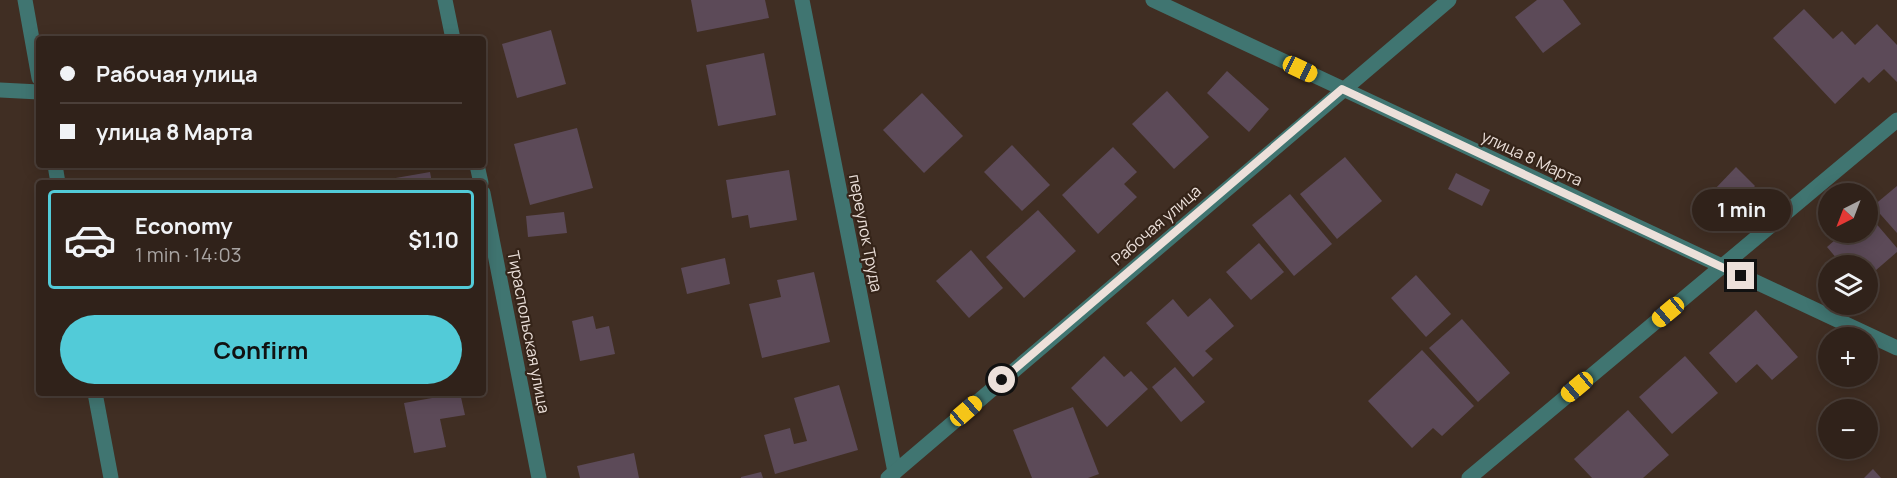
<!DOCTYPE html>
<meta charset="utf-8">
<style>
body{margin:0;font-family:Manrope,sans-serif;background:#3c2f27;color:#f1f3f6;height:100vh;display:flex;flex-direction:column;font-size:22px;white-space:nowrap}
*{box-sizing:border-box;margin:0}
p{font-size:20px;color:#a8a4a2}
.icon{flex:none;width:33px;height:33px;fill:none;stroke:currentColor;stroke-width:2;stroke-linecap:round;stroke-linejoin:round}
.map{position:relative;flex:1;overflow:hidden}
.sheet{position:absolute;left:36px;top:180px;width:450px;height:216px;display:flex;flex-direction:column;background:#30221a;border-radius:6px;box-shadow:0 3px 15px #0003,0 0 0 2px #4b3f39}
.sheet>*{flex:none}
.top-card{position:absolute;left:36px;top:36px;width:450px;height:132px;border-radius:6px;box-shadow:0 3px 15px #0003,0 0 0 2px #4b3f39;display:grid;align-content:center;height:132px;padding:0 24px;background:#30221a}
.needle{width:39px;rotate:222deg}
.controls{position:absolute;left:1818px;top:183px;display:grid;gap:12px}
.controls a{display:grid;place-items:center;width:60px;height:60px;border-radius:50%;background:#30221a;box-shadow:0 3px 15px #0003,0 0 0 2px #4b3f39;font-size:30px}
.end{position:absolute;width:27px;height:27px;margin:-14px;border:8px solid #ece0da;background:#111;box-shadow:0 0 0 3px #111}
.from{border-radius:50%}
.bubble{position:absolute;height:42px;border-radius:21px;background:#30221a;box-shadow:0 3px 15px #0003,0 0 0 2px #4b3f39;font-size:20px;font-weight:700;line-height:42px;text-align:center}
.car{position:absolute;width:18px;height:36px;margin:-18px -9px;border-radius:8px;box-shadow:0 0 4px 2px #0007;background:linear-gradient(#f5c518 24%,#345 0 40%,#f5c518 0 76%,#345 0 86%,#f5c518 0)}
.top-card b{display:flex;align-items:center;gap:21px;height:57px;font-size:22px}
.top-card b+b{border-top:2px solid #4b3f39}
.top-card i{width:15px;height:15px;background:#f1f3f6}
ul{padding:10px 0 0;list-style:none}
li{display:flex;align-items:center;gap:18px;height:99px;margin:0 12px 9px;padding:0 12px;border:3px solid #4b3f39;border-radius:6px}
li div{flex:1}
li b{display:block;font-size:22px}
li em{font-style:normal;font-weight:700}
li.current{border-color:#52cbd8}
li>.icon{width:54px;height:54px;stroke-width:1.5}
.cta{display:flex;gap:12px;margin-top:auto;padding:12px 24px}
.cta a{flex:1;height:69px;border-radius:36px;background:#52cbd8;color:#111;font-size:24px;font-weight:700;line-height:69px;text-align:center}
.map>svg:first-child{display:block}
.building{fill:#5c4a58}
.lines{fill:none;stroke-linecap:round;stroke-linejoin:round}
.street{stroke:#407571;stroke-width:15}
.route{stroke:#ece0da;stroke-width:8}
.labels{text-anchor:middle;stroke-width:4.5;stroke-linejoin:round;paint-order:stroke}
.street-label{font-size:16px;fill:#ece0da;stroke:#352419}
</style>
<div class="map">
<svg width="1897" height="478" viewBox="0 0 1897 478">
<rect width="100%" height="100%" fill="#402e23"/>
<g class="building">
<path d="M 691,0 L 765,0 L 769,18 L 697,32 Z"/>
<path d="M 1537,0 L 1563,0 L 1581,24 L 1543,53 L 1515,17 Z"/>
<path d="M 1804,9 L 1833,39 L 1842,31 L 1855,45 L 1877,24 L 1897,45 L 1897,82 L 1884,69 L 1869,83 L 1863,77 L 1835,104 L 1773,38 Z"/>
<path d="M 551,30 L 566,84 L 517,98 L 502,44 Z"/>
<path d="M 764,53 L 776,115 L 718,126 L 706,65 Z"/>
<path d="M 1227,71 L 1269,109 L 1249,132 L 1207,93 Z"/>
<path d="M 1167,91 L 1209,137 L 1174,169 L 1132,124 Z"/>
<path d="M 922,93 L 963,136 L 924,173 L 883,130 Z"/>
<path d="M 577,128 L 593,188 L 530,205 L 514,144 Z"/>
<path d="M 1012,145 L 1050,185 L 1022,211 L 984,172 Z"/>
<path d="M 1113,147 L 1137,172 L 1124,184 L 1137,197 L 1098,234 L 1062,195 Z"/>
<path d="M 1345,157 L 1382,201 L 1337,239 L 1300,194 Z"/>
<path d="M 1736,167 L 1755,186 L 1733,209 L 1714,190 Z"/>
<path d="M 789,170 L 797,220 L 750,228 L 748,215 L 732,218 L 726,180 Z"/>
<path d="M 430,172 L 432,183 L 391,183 L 390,179 Z"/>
<path d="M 1456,173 L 1490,190 L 1482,206 L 1448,189 Z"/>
<path d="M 1897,186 L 1897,233 L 1873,206 Z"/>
<path d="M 1290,194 L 1332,244 L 1294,276 L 1252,225 Z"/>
<path d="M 1038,210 L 1076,251 L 1024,298 L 986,257 Z"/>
<path d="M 564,212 L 567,233 L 528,237 L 526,216 Z"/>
<path d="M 1868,214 L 1897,248 L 1897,252 L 1868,277 L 1868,266 L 1843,266 L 1827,247 L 1844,232 L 1868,232 Z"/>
<path d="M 1259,243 L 1284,272 L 1251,300 L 1226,272 Z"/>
<path d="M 971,250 L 1003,288 L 969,318 L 936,281 Z"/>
<path d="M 725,258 L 730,284 L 687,294 L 681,268 Z"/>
<path d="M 814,272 L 830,342 L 762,358 L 749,304 L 781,297 L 777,280 Z"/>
<path d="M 1416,275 L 1451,314 L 1426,337 L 1391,298 Z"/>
<path d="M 1210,298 L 1234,326 L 1205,351 L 1213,359 L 1193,377 L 1146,323 L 1173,299 L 1188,317 Z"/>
<path d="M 1756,310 L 1798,357 L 1772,380 L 1757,364 L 1736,383 L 1709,353 Z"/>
<path d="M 593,316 L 596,329 L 609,326 L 615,354 L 580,361 L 572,321 Z"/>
<path d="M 1462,319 L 1510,373 L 1478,402 L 1429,348 Z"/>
<path d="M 1422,350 L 1474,406 L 1442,436 L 1433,428 L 1412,448 L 1368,401 Z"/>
<path d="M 1104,356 L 1124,377 L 1131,371 L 1148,389 L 1107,427 L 1071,388 Z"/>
<path d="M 1685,356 L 1718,393 L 1672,434 L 1639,397 Z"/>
<path d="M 1175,367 L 1205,402 L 1181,422 L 1152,387 Z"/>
<path d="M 839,385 L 858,450 L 775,474 L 764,435 L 790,428 L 794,444 L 807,441 L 794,398 Z"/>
<path d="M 460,393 L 465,415 L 440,419 L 446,447 L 414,453 L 404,403 Z"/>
<path d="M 1073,407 L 1099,474 L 1088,478 L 1032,478 L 1013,430 Z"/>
<path d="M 1628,410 L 1669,455 L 1643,478 L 1592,478 L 1574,459 Z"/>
<path d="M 634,453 L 639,478 L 580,478 L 577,466 Z"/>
<path d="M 1873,469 L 1881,478 L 1864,478 Z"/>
<path d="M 761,472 L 763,478 L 741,478 L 741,477 Z"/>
</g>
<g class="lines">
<g class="street">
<path d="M 25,0 L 39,78"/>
<path d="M 445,0 L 453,39"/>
<path d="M 802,0 L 895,472"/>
<path d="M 1153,0 L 1897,348"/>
<path d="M 0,90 L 39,92"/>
<path d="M 55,165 L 58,183"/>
<path d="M 477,165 L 481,183"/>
<path d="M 483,193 L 539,478"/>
<path d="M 95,393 L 111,478"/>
<path d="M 888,478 L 1449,0"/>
<path d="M 1469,478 L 1897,120"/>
</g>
</g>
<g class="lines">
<path class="route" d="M 1002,380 L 1342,89 L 1741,276"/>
</g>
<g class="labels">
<g class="street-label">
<text transform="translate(1532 158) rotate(25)" y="6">улица 8 Марта</text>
<text transform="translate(1156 225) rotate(-41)" y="6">Рабочая улица</text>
<text transform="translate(866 233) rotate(79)" y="6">переулок Труда</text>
<text transform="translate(529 332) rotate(79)" y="6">Тираспольская улица</text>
</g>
</g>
</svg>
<div class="controls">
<a><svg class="needle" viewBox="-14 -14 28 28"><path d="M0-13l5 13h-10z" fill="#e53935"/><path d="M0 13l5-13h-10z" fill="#a8a4a2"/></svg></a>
<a><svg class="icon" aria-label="layers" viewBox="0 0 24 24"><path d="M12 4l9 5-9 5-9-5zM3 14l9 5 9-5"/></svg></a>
<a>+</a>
<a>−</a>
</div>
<i class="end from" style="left:1002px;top:380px"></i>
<i class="end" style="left:1741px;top:276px"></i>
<div class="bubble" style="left:1692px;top:189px;width:99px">1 min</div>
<i class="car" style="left:1300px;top:69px;rotate:115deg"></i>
<i class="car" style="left:1668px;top:312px;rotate:230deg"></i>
<i class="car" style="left:1577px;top:387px;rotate:230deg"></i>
<i class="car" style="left:966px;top:411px;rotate:49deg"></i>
<div class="top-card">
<b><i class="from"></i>Рабочая улица</b>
<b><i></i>улица 8 Марта</b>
</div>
<section class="sheet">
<ul>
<li class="current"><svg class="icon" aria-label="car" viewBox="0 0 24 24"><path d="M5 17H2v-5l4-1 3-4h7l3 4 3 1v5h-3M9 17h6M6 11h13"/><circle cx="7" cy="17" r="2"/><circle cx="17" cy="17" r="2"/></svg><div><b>Economy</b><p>1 min · 14:03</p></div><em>$1.10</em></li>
</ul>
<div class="cta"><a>Confirm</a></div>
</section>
</div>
